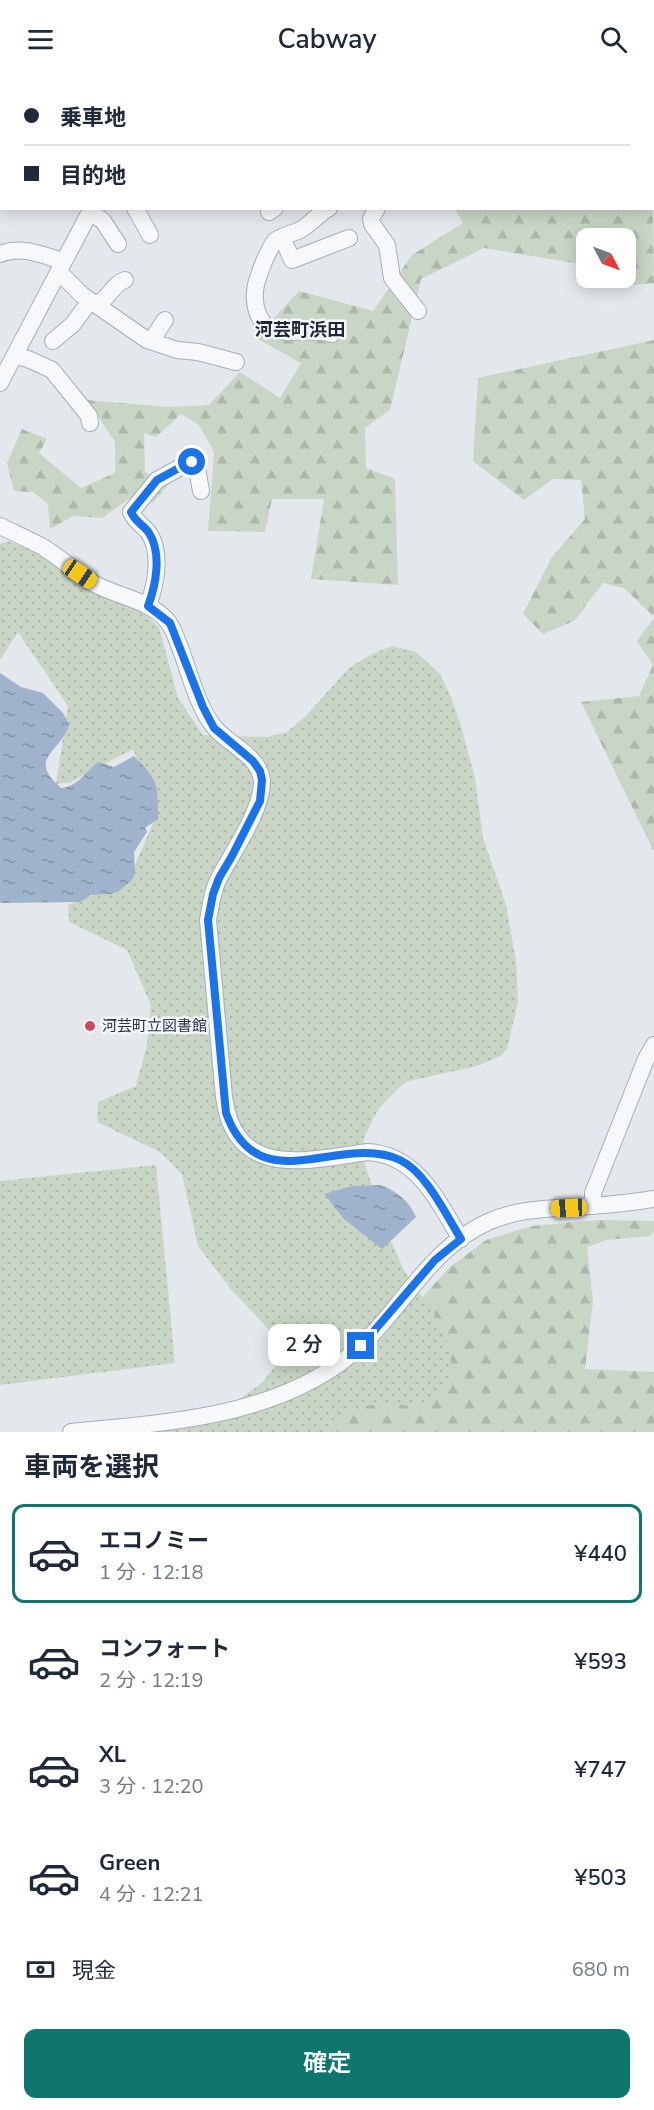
<!DOCTYPE html>
<html lang="ja">
<meta charset="utf-8">
<style>
body{margin:0;font-family:"Nunito Sans","Noto Sans JP",sans-serif;background:#f6f6f7;color:#1f2937;height:100vh;display:flex;flex-direction:column;font-size:22px;white-space:nowrap}
*{box-sizing:border-box;margin:0}
p{font-size:20px;color:#747a83}
.icon{flex:none;width:33px;height:33px;fill:none;stroke:currentColor;stroke-width:2;stroke-linecap:round;stroke-linejoin:round}
.map{position:relative;height:1354px;overflow:hidden}
.drawer{display:flex;flex-direction:column;background:#fff;flex:1}
.drawer>*{flex:none}
.guide{position:absolute;left:0px;top:0px;width:654px;height:132px;box-shadow:0 3px 15px #0003;display:grid;align-content:center;height:132px;padding:0 24px;background:#fff}
.needle{width:39px;rotate:131deg}
.controls{position:absolute;left:576px;top:150px;display:grid;gap:12px}
.controls a{display:grid;place-items:center;width:60px;height:60px;border-radius:12px;background:#fff;box-shadow:0 3px 15px #0003;font-size:30px}
.end{position:absolute;width:27px;height:27px;margin:-14px;border:8px solid #1a73e8;background:#fff;box-shadow:0 0 0 3px #fff}
.from{border-radius:50%}
.bubble{position:absolute;height:42px;border-radius:12px;background:#fff;box-shadow:0 3px 15px #0003;font-size:20px;font-weight:600;line-height:42px;text-align:center}
.car{position:absolute;width:18px;height:36px;margin:-18px -9px;border-radius:8px;box-shadow:0 0 4px 2px #0007;background:linear-gradient(#f5c518 24%,#345 0 40%,#f5c518 0 76%,#345 0 86%,#f5c518 0)}
.guide b{display:flex;align-items:center;gap:21px;height:57px;font-size:22px}
.guide b+b{border-top:2px solid #e0e1e3}
.guide i{width:15px;height:15px;background:#1f2937}
ul{padding:0;list-style:none}
li{display:flex;align-items:center;gap:18px;height:99px;margin:0 12px 9px;padding:0 12px;border:3px solid transparent;border-radius:12px}
li div{flex:1}
li b{display:block;font-size:22px}
li em{font-style:normal;font-weight:600}
li.on{border-color:#0f766e}
li>.icon{width:54px;height:54px;stroke-width:1.5}
h2{padding:0 24px;font-size:27px;line-height:72px}
.pay{display:flex;align-items:center;gap:15px;height:66px;padding:0 24px;font-size:22px}
.pay p{margin-inline-start:auto}
.primary-button{display:flex;gap:12px;margin-top:auto;padding:12px 24px}
.primary-button a{flex:1;height:69px;border-radius:12px;background:#0f766e;color:#fff;font-size:24px;font-weight:600;line-height:69px;text-align:center}
header{display:flex;justify-content:space-between;align-items:center;height:78px;padding:0 24px;background:#fff;font-size:27px;font-weight:600}
.map>svg:first-child{display:block}
.forest{fill:url(#forest-firs)}
.park{fill:url(#park-dots)}
.water{fill:url(#water-ripples)}
.lines{fill:none;stroke-linecap:round;stroke-linejoin:round}
.minor-casing{stroke:#a9aeb7;stroke-width:18}
.minor{stroke:#f7f8fa;stroke-width:16}
.route{stroke:#1a73e8;stroke-width:8}
.poi-dot{fill:#d1495b;stroke:#f4f6f9;stroke-width:2}
.labels{text-anchor:middle;stroke-width:5;stroke-linejoin:round;paint-order:stroke}
.poi-label{font-size:15px;fill:#2b3445;stroke:#f4f6f9;text-anchor:start}
.quarter-label{font-size:18px;font-weight:bold;fill:#1d2536;stroke:#f4f6f9}
</style>
<header><svg class="icon" aria-label="menu" viewBox="0 0 24 24"><path d="M4 6h16M4 12h16M4 18h16"/></svg>Cabway<svg class="icon" aria-label="search" viewBox="0 0 24 24"><circle cx="10" cy="10" r="6"/><path d="M15 15l6 6"/></svg></header>
<div class="map">
<svg width="654" height="1354" viewBox="0 0 654 1354">
<defs>
<pattern id="forest-firs" width="22" height="20" patternUnits="userSpaceOnUse" patternTransform="scale(1.5)"><rect width="22" height="20" fill="#c9d6c5"/><path d="M5 1l3.5 6h-7zM16 11l3.5 6h-7z" fill="#adb8ab"/></pattern>
<pattern id="park-dots" width="8" height="8" patternUnits="userSpaceOnUse" patternTransform="scale(1.5)"><rect width="8" height="8" fill="#c9d6c5"/><path d="M2 2h.1M6 6h.1" fill="none" stroke="#adb8ab" stroke-width="1.8" stroke-linecap="round"/></pattern>
<pattern id="water-ripples" width="26" height="14" patternUnits="userSpaceOnUse" patternTransform="scale(1.5)"><rect width="26" height="14" fill="#9fb4cc"/><path d="M2 4q2-2 4 0t4 0M15 11q2-2 4 0t4 0" fill="none" stroke="#8293a7"/></pattern>
</defs>
<rect width="100%" height="100%" fill="#e4e7ec"/>
<g class="forest">
<path d="M 653,115 L 654,205 L 610,209 L 597,200 L 626,200 L 626,160 L 586,160 L 586,191 L 580,186 L 484,170 L 421,201 L 390,332 L 365,350 L 366,390 L 395,401 L 398,507 L 311,501 L 324,421 L 272,421 L 265,454 L 208,453 L 214,374 L 199,347 L 181,336 L 156,359 L 144,355 L 145,394 L 168,407 L 153,425 L 129,421 L 102,440 L 73,438 L 50,451 L 48,426 L 33,414 L 14,413 L 7,385 L 22,351 L 47,361 L 39,375 L 81,410 L 115,395 L 115,364 L 87,322 L 169,329 L 209,327 L 240,294 L 280,320 L 301,285 L 256,260 L 299,213 L 373,233 L 412,177 L 463,145 L 455,131 L 652,130 Z"/>
<path d="M 654,262 L 654,539 L 624,510 L 603,505 L 574,543 L 543,556 L 523,536 L 552,479 L 585,441 L 581,402 L 553,401 L 524,422 L 473,383 L 478,300 Z"/>
<path d="M 654,540 L 654,771 L 653,772 L 581,624 L 639,618 L 653,587 L 637,563 Z"/>
<path d="M 598,1142 L 654,1143 L 654,1153 L 650,1158 L 607,1162 L 587,1169 L 593,1224 L 585,1291 L 654,1294 L 654,1354 L 300,1354 L 449,1190 L 486,1162 L 532,1148 Z"/>
</g>
<g class="park">
<path d="M 7,463 L 47,478 L 119,513 L 159,549 L 178,620 L 203,657 L 267,659 L 287,654 L 305,639 L 349,590 L 372,576 L 392,568 L 416,574 L 440,596 L 451,619 L 461,648 L 475,700 L 483,760 L 506,827 L 516,883 L 518,924 L 507,971 L 501,978 L 477,988 L 405,1004 L 379,1030 L 364,1059 L 362,1078 L 390,1161 L 404,1192 L 440,1245 L 449,1269 L 452,1290 L 446,1308 L 431,1324 L 414,1329 L 385,1324 L 358,1330 L 336,1339 L 325,1352 L 326,1354 L 152,1354 L 206,1346 L 263,1304 L 284,1276 L 275,1258 L 230,1210 L 198,1168 L 182,1096 L 160,1074 L 97,1044 L 98,1024 L 136,1008 L 147,967 L 151,927 L 127,872 L 69,844 L 68,827 L 128,803 L 159,731 L 133,671 L 71,704 L 56,706 L 68,628 L 18,554 L 0,582 L 0,466 Z"/>
<path d="M 156,1087 L 175,1285 L 0,1307 L 0,1103 Z"/>
</g>
<g class="water">
<path d="M 0,595 L 21,609 L 43,615 L 63,635 L 69,646 L 68,651 C 55,677 29,682 61,710 C 76,709 85,696 95,686 L 99,684 L 114,689 L 134,678 C 159,703 158,706 158,741 L 145,750 L 147,754 L 134,774 L 135,795 L 132,802 L 119,813 L 111,816 L 91,817 L 80,824 L 0,825 Z"/>
<path d="M 381,1107 C 398,1114 409,1123 416,1139 L 382,1171 L 344,1141 L 324,1116 L 353,1108 Z"/>
</g>
<g class="lines">
<g class="minor-casing">
<g id="minor">
<path d="M 66,0 L 68,2"/>
<path d="M 254,0 L 255,2"/>
<path d="M 541,0 L 567,0"/>
<path d="M 582,0 L 584,2"/>
<path d="M 191,2 L 193,0"/>
<path d="M 478,2 L 484,0"/>
<path d="M 652,33 L 654,33"/>
<path d="M 0,97 L 2,95"/>
<path d="M 135,130 L 150,157"/>
<path d="M 329,130 C 318,136 311,146 300,152 C 292,156 282,157 275,163 C 271,167 269,174 266,179 C 258,198 250,215 258,236 C 261,242 263,247 269,250 C 284,258 314,250 332,256"/>
<path d="M 377,130 L 371,141 L 372,146 L 387,167 L 392,200 L 418,233"/>
<path d="M 91,134 L 103,143 L 118,166"/>
<path d="M 269,134 L 275,130"/>
<path d="M 282,159 L 292,182 L 349,160"/>
<path d="M 0,176 C 18,168 38,175 56,181"/>
<path d="M 59,194 L 82,217 L 147,262 L 177,272 L 198,274 L 236,284"/>
<path d="M 96,226 C 109,222 112,206 125,202"/>
<path d="M 53,263 L 73,246 L 90,223"/>
<path d="M 151,263 L 165,242"/>
<path d="M 15,278 L 28,281 L 52,292 L 89,338 L 90,345"/>
<path d="M 0,305 L 92,130"/>
<path d="M 0,448 C 14,455 28,461 41,468 C 60,479 75,494 93,505 C 117,519 152,522 169,545 C 175,554 178,565 182,575 C 190,597 199,632 215,650 C 229,667 260,678 262,703 C 263,730 233,774 220,798 C 212,812 211,827 208,842 L 224,1019 C 235,1103 308,1082 368,1074 C 418,1077 438,1124 461,1161"/>
<path d="M 148,527 C 156,507 162,475 149,455 C 143,447 136,445 131,434 L 157,402 L 190,384 L 196,385 L 201,413"/>
<path d="M 593,1128 L 593,1115 L 646,981 L 654,967"/>
<path d="M 71,1354 C 170,1344 285,1339 362,1267 C 404,1226 432,1169 488,1144 C 521,1129 556,1131 591,1128 C 612,1127 633,1124 654,1121"/>
</g>
</g>
<use href="#minor" class="minor"/>
</g>
<g class="lines">
<path class="route" d="M 192,384 L 190,384 L 157,402 L 131,434 C 136,445 144,447 149,455 C 162,475 156,507 148,528 L 170,545 L 203,629 L 214,650 L 253,683 L 260,693 L 262,702 L 260,723 L 232,778 L 219,800 L 213,816 L 208,842 L 226,1035 C 259,1126 340,1054 400,1082 C 426,1094 446,1137 461,1161 L 435,1182 L 361,1268"/>
</g>
<circle class="poi-dot" cx="90" cy="948" r="6"/>
<g class="labels">
<g class="poi-label">
<text x="102" y="953">河芸町立図書館</text>
</g>
<g class="quarter-label">
<text x="300" y="258">河芸町浜田</text>
</g>
</g>
</svg>
<div class="controls">
<a><svg class="needle" viewBox="-14 -14 28 28"><path d="M0-13l5 13h-10z" fill="#e53935"/><path d="M0 13l5-13h-10z" fill="#747a83"/></svg></a>
</div>
<i class="end from" style="left:192px;top:384px"></i>
<i class="end" style="left:361px;top:1268px"></i>
<div class="bubble" style="left:268px;top:1246px;width:72px">2 分</div>
<i class="car" style="left:80px;top:496px;rotate:124deg"></i>
<i class="car" style="left:569px;top:1130px;rotate:267deg"></i>
<div class="guide">
<b><i class="from"></i>乗車地</b>
<b><i></i>目的地</b>
</div>
</div>
<section class="drawer">
<h2>車両を選択</h2>
<ul>
<li class="on"><svg class="icon" aria-label="car" viewBox="0 0 24 24"><path d="M5 17H2v-5l4-1 3-4h7l3 4 3 1v5h-3M9 17h6M6 11h13"/><circle cx="7" cy="17" r="2"/><circle cx="17" cy="17" r="2"/></svg><div><b>エコノミー</b><p>1 分 · 12:18</p></div><em>¥440</em></li>
<li><svg class="icon" aria-label="car" viewBox="0 0 24 24"><path d="M5 17H2v-5l4-1 3-4h7l3 4 3 1v5h-3M9 17h6M6 11h13"/><circle cx="7" cy="17" r="2"/><circle cx="17" cy="17" r="2"/></svg><div><b>コンフォート</b><p>2 分 · 12:19</p></div><em>¥593</em></li>
<li><svg class="icon" aria-label="car" viewBox="0 0 24 24"><path d="M5 17H2v-5l4-1 3-4h7l3 4 3 1v5h-3M9 17h6M6 11h13"/><circle cx="7" cy="17" r="2"/><circle cx="17" cy="17" r="2"/></svg><div><b>XL</b><p>3 分 · 12:20</p></div><em>¥747</em></li>
<li><svg class="icon" aria-label="car" viewBox="0 0 24 24"><path d="M5 17H2v-5l4-1 3-4h7l3 4 3 1v5h-3M9 17h6M6 11h13"/><circle cx="7" cy="17" r="2"/><circle cx="17" cy="17" r="2"/></svg><div><b>Green</b><p>4 分 · 12:21</p></div><em>¥503</em></li>
</ul>
<div class="pay"><svg class="icon" aria-label="cash" viewBox="0 0 24 24"><path d="M3 7h18v10H3z"/><circle cx="12" cy="12" r="2"/></svg>現金<p>680 m</p></div>
<div class="primary-button"><a>確定</a></div>
</section>
